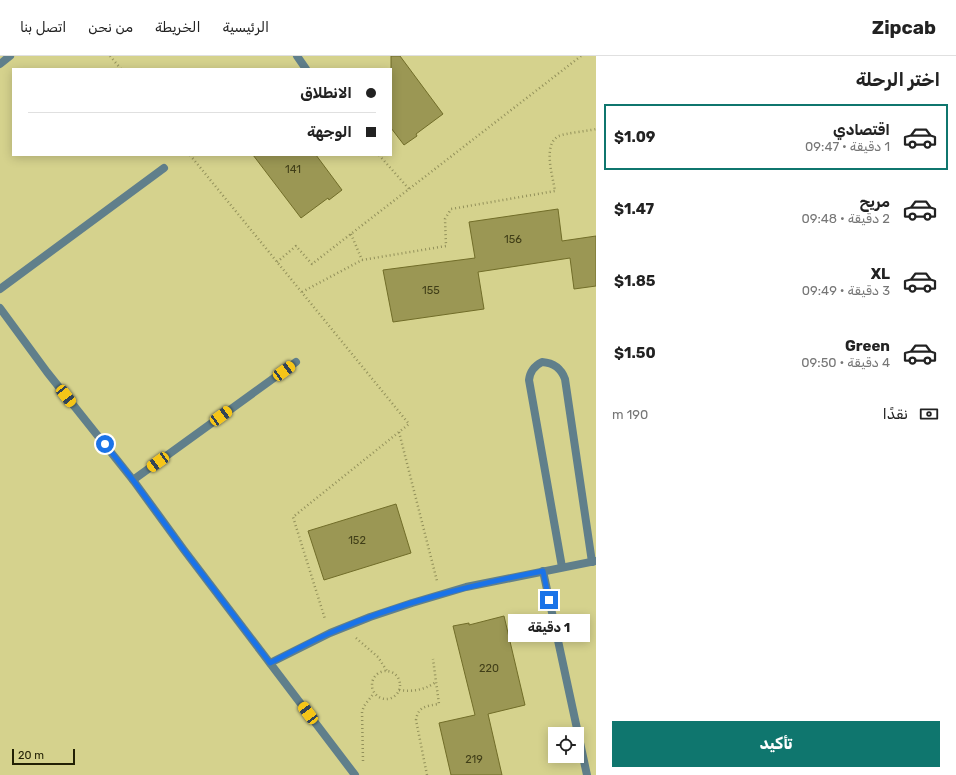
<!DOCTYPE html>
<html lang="ar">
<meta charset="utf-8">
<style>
body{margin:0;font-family:Rubik,Vazirmatn,sans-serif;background:#f6f6f6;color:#222;direction:rtl;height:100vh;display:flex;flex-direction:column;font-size:15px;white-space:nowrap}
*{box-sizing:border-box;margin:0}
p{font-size:13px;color:#767676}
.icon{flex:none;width:22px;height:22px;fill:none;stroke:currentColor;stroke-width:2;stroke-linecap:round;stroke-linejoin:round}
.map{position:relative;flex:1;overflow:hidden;direction:ltr}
.details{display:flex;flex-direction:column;background:#fff;width:360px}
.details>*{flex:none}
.hud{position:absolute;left:12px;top:12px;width:380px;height:88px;border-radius:0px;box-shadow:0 2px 10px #0003;direction:rtl;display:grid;align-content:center;height:88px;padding:0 16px;background:#fff}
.tools{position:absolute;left:548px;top:671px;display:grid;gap:8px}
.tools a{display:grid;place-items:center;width:36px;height:36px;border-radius:0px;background:#fff;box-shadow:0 2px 10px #0003;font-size:20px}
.scale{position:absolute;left:12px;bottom:10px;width:63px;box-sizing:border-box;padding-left:4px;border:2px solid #222004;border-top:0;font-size:11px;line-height:14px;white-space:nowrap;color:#222004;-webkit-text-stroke:3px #d5d28d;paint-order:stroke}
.end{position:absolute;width:18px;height:18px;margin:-9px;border:5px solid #1a73e8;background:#fff;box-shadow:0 0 0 2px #fff}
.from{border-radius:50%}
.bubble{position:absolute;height:28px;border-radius:0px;background:#fff;box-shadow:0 2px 10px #0003;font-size:13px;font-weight:700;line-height:28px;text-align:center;direction:rtl}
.car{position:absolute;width:12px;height:24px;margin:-12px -6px;border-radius:5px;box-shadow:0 0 3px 1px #0007;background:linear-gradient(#f5c518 24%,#345 0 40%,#f5c518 0 76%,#345 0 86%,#f5c518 0)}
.hud b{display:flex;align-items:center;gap:14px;height:38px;font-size:15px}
.hud b+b{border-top:1px solid #e0e0e0}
.hud i{width:10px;height:10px;background:#222}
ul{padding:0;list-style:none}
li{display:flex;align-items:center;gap:12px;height:66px;margin:0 8px 6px;padding:0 8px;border:2px solid transparent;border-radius:0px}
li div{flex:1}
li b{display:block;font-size:15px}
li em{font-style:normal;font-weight:700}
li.on{border-color:#0f766e}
li>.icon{width:36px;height:36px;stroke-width:1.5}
h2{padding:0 16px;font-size:18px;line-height:48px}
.pay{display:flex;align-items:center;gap:10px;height:44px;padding:0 16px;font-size:15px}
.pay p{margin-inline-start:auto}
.button{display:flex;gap:8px;margin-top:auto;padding:8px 16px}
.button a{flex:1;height:46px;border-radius:0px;background:#0f766e;color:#fff;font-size:16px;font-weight:700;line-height:46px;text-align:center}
header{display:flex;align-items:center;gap:24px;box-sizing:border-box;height:56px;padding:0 20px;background:#fff;border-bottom:1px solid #e0e0e0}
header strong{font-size:19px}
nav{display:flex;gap:22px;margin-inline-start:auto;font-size:14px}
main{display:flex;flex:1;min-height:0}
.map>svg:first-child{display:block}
.building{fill:#9b9754;stroke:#716d29}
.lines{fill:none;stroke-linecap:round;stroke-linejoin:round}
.path{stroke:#92905a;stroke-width:2.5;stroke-dasharray:1 3;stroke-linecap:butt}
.minor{stroke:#607f8b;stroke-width:8}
.route{stroke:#1a73e8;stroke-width:5}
.labels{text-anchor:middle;stroke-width:3;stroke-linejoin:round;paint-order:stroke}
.number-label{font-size:11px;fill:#403e18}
</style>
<header>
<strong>Zipcab</strong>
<nav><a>الرئيسية</a><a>الخريطة</a><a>من نحن</a><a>اتصل بنا</a></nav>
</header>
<main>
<section class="details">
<h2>اختر الرحلة</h2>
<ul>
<li class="on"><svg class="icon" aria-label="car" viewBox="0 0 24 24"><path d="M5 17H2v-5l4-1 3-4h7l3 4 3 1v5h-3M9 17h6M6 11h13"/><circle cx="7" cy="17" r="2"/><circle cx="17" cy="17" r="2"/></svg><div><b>اقتصادي</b><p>1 دقيقة · 09:47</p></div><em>$1.09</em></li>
<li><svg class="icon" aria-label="car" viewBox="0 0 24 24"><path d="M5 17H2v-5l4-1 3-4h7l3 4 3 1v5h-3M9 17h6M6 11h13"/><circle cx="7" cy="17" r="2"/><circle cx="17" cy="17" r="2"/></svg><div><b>مريح</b><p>2 دقيقة · 09:48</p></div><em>$1.47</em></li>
<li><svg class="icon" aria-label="car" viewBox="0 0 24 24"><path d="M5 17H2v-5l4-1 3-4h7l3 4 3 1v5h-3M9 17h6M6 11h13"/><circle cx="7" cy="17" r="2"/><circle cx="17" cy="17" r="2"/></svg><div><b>XL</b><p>3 دقيقة · 09:49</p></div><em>$1.85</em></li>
<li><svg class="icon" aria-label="car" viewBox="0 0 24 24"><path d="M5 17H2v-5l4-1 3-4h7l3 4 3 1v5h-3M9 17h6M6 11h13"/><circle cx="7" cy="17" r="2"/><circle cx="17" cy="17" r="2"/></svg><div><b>Green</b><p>4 دقيقة · 09:50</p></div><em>$1.50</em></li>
</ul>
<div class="pay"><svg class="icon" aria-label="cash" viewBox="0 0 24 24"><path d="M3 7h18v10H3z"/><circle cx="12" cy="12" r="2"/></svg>نقدًا<p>190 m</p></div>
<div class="button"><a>تأكيد</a></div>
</section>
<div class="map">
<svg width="596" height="719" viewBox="0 0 596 719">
<rect width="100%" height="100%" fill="#d5d28d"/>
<g class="building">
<path d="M 391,0 L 400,0 L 443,58 L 416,78 L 417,80 L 404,89 L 391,72 Z"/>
<path d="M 253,99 L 316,99 L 342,134 L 329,144 L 328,142 L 301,162 Z"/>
<path d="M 558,153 L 562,185 L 596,180 L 596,230 L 574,233 L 570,202 L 478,216 L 484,253 L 393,266 L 383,214 L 475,202 L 469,166 Z"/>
<path d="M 396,448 L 411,497 L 324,524 L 308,475 Z"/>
<path d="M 504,560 L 525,649 L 488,658 L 502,719 L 451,719 L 439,667 L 475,659 L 453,570 L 469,567 L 469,569 Z"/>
</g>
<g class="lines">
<g class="path">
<path d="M 110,0 L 121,13"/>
<path d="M 190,99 L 409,368 L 293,461 L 325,563"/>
<path d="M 379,99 L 409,133"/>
<path d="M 351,178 L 362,204"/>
<path d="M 277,206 L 296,190 L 312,208 L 581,0"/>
<path d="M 302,236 L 362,204 L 446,190 L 445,163 L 451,153 L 555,135 C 553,121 542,88 559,80 C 566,77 588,75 596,73"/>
<path d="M 399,376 L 437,525"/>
<path d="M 356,582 L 378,601 L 387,615"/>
<circle cx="386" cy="629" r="14"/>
<path d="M 399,634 C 413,636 424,634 436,626"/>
<path d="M 363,705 L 362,656 L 364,650 L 374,637"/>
<path d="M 427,719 L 416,664 C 418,650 427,650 439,648 L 433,603"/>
</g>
<g class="minor">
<path d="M 297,0 L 306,13"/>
<path d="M 0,8 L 10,0"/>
<path d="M 0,233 L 164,112"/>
<path d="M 0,252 L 47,316 L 133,424 L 184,494 L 355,719"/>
<path d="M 133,424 L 296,306"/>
<path d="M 562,511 L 529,324 C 530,315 534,310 542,306 C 554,307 561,312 565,323 L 592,506"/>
<path d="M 543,515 L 587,719"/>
<path d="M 270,607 L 330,577 L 370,561 L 412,547 L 466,531 L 596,505"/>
</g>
</g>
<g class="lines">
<path class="route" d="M 105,388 L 133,424 L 184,494 L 270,607 C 290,597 309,586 330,577 C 397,547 471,529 543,515 L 549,544"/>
</g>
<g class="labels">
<g class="number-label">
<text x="293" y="117">141</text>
<text x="513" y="187">156</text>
<text x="431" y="238">155</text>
<text x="357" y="488">152</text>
<text x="489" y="616">220</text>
<text x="474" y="707">219</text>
</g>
</g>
</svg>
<div class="tools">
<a><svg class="icon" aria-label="locate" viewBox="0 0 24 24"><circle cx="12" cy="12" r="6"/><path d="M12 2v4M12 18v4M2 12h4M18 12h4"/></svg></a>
</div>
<div class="scale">20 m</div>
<i class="end from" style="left:105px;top:388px"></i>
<i class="end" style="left:549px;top:544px"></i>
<div class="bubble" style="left:508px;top:558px;width:82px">1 دقيقة</div>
<i class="car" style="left:284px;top:315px;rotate:54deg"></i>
<i class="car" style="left:66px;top:340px;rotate:142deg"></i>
<i class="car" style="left:221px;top:360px;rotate:54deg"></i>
<i class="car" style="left:158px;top:406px;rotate:234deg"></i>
<i class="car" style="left:308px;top:657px;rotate:323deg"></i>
<div class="hud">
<b><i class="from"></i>الانطلاق</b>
<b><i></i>الوجهة</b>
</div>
</div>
</main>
